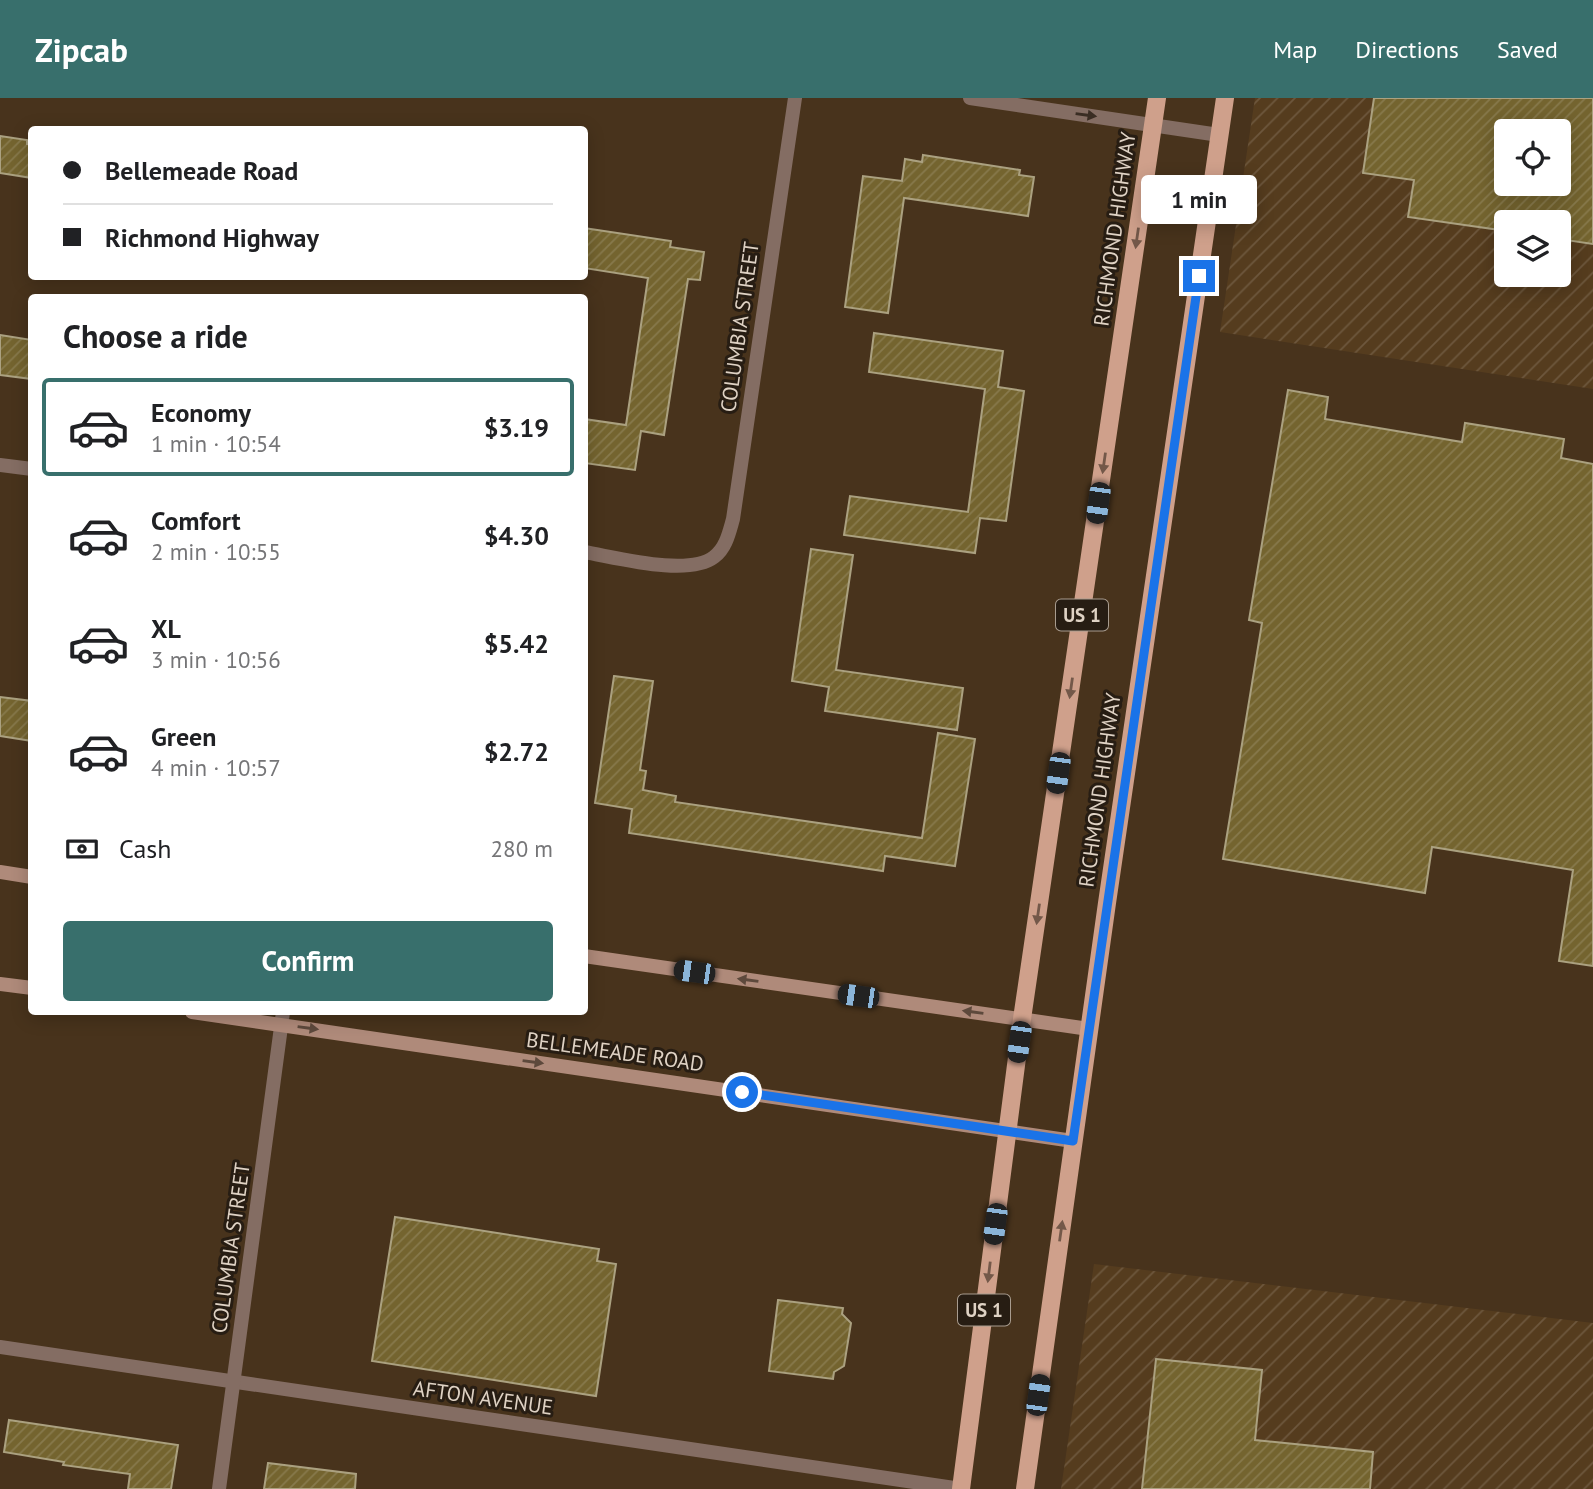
<!DOCTYPE html>
<meta charset="utf-8">
<style>
body{margin:0;font-family:"PT Sans",sans-serif;background:#f6f6f6;color:#202124;height:100vh;display:flex;flex-direction:column;font-size:26px;white-space:nowrap}
*{box-sizing:border-box;margin:0}
p{font-size:23px;color:#757577}
.icon{flex:none;width:38px;height:38px;fill:none;stroke:currentColor;stroke-width:2;stroke-linecap:round;stroke-linejoin:round}
.map{position:relative;flex:1;overflow:hidden}
.details{position:absolute;left:28px;top:196px;width:560px;height:721px;display:flex;flex-direction:column;background:#fff;border-radius:7px;box-shadow:0 4px 18px #0003}
.details>*{flex:none}
.guide{position:absolute;left:28px;top:28px;width:560px;height:154px;border-radius:7px;box-shadow:0 4px 18px #0003;display:grid;align-content:center;height:154px;padding:0 35px;background:#fff}
.tools{position:absolute;left:1494px;top:21px;display:grid;gap:14px}
.tools a{display:grid;place-items:center;width:77px;height:77px;border-radius:7px;background:#fff;box-shadow:0 4px 18px #0003;font-size:35px}
.end{position:absolute;width:32px;height:32px;margin:-16px;border:9px solid #1a73e8;background:#fff;box-shadow:0 0 0 4px #fff}
.from{border-radius:50%}
.bubble{position:absolute;height:49px;border-radius:7px;background:#fff;box-shadow:0 4px 18px #0003;font-size:23px;font-weight:800;line-height:49px;text-align:center}
.car{position:absolute;width:21px;height:42px;margin:-21px -10px;border-radius:9px;box-shadow:0 0 5px 2px #0007;background:linear-gradient(#222 24%,#8ab4d8 0 40%,#222 0 76%,#8ab4d8 0 86%,#222 0)}
.guide b{display:flex;align-items:center;gap:24px;height:66px;font-size:26px}
.guide b+b{border-top:2px solid #e0e0e0}
.guide i{width:18px;height:18px;background:#202124}
ul{padding:0;list-style:none}
li{display:flex;align-items:center;gap:21px;height:98px;margin:0 14px 10px;padding:0 21px;border:4px solid transparent;border-radius:7px}
li div{flex:1}
li b{display:block;font-size:26px}
li em{font-style:normal;font-weight:800}
li.on{border-color:#386f6c}
li>.icon{width:63px;height:63px;stroke-width:1.5}
h2{padding:0 35px;font-size:32px;line-height:84px}
.pay{display:flex;align-items:center;gap:18px;height:77px;padding:0 35px;font-size:26px}
.pay p{margin-inline-start:auto}
.cta{display:flex;gap:14px;margin-top:auto;padding:14px 35px}
.cta a{flex:1;height:80px;border-radius:7px;background:#386f6c;color:#fff;font-size:28px;font-weight:800;line-height:80px;text-align:center}
header{display:flex;align-items:center;gap:42px;box-sizing:border-box;height:98px;padding:0 35px;background:#386f6c;color:#fff}
header strong{font-size:33px}
nav{display:flex;gap:38px;margin-inline-start:auto;font-size:24px}
.map>svg:first-child{display:block}
.industrial{fill:url(#industrial-furrows);fill-rule:evenodd}
.building{fill:url(#building-hatch);stroke:#aba180;stroke-width:2;fill-rule:evenodd}
.lines{fill:none;stroke-linecap:round;stroke-linejoin:round}
.street{stroke:#846d63;stroke-width:14}
.secondary{stroke:#af8a7a;stroke-width:14}
.primary{stroke:#cfa08b;stroke-width:18}
.oneway{fill:#3a2d23}
.oneway2{fill:#735849}
.oneway3{fill:#5d493c}
.route{stroke:#1a73e8;stroke-width:9}
.labels{text-anchor:middle;stroke-width:6;stroke-linejoin:round;paint-order:stroke}
.shield{fill:#271d13;stroke:#a89c8f;stroke-width:2}
.shield-label{font-size:19px;font-weight:bold;fill:#dfd2c4}
.street-label{font-size:21px;fill:#dfd2c4;stroke:#271d13}
</style>
<header>
<strong>Zipcab</strong>
<nav><a>Map</a><a>Directions</a><a>Saved</a></nav>
</header>
<div class="map">
<svg width="1593" height="1391" viewBox="0 0 1593 1391">
<defs>
<pattern id="industrial-furrows" width="10" height="10" patternUnits="userSpaceOnUse" patternTransform="scale(1.75)"><rect width="10" height="10" fill="#553c1e"/><path d="M-1 1l2-2M0 10L10 0M9 11l2-2" fill="none" stroke="#6d573d"/></pattern>
<pattern id="building-hatch" width="6" height="6" patternUnits="userSpaceOnUse" patternTransform="scale(1.75)"><rect width="6" height="6" fill="#74642f"/><path d="M-1 1l2-2M0 6l6-6M5 7l2-2" fill="none" stroke="#87794c"/></pattern>
</defs>
<rect width="100%" height="100%" fill="#48331c"/>
<g class="industrial">
<path d="M 1255,0 L 1593,0 L 1593,291 L 1220,234 ZM 1507,33 L 1559,33 L 1559,86 L 1507,86 ZM 1507,124 L 1559,124 L 1559,177 L 1507,177 Z"/>
<path d="M 1094,1166 L 1593,1225 L 1593,1391 L 1061,1391 Z"/>
</g>
<g class="building">
<path d="M 1374,0 L 1593,0 L 1593,146 L 1559,141 L 1559,124 L 1507,124 L 1507,133 L 1408,119 L 1414,82 L 1363,75 ZM 1507,33 L 1559,33 L 1559,86 L 1507,86 Z"/>
<path d="M 0,38 L 27,42 L 27,46 L 32,46 L 32,80 L 0,75 Z"/>
<path d="M 923,57 L 1020,72 L 1019,77 L 1034,79 L 1028,118 L 904,100 L 888,215 L 845,209 L 863,78 L 902,83 L 905,61 L 922,64 Z"/>
<path d="M 584,130 L 671,143 L 670,149 L 704,154 L 700,182 L 688,181 L 664,337 L 641,333 L 635,372 L 584,365 L 584,321 L 626,327 L 648,180 L 584,170 Z"/>
<path d="M 874,235 L 1003,253 L 998,289 L 1024,293 L 1006,423 L 980,420 L 975,455 L 844,437 L 850,398 L 968,414 L 985,291 L 869,274 Z"/>
<path d="M 0,237 L 32,242 L 32,281 L 0,277 Z"/>
<path d="M 1288,292 L 1328,299 L 1325,321 L 1462,344 L 1465,325 L 1564,341 L 1561,360 L 1593,366 L 1593,868 L 1559,863 L 1573,772 L 1432,749 L 1425,795 L 1223,761 L 1262,525 L 1249,522 Z"/>
<path d="M 811,451 L 853,457 L 836,572 L 963,590 L 957,632 L 825,613 L 829,589 L 792,583 Z"/>
<path d="M 614,578 L 653,583 L 640,672 L 646,673 L 643,692 L 676,698 L 675,704 L 922,740 L 938,635 L 975,641 L 955,768 L 885,758 L 883,773 L 629,735 L 632,711 L 595,705 Z"/>
<path d="M 0,599 L 32,603 L 32,643 L 0,638 Z"/>
<path d="M 395,1119 L 599,1151 L 597,1163 L 616,1166 L 596,1298 L 372,1263 Z"/>
<path d="M 778,1202 L 843,1210 L 842,1216 L 851,1225 L 844,1268 L 834,1274 L 833,1281 L 769,1273 Z"/>
<path d="M 1156,1261 L 1262,1272 L 1255,1342 L 1373,1354 L 1370,1391 L 1142,1391 Z"/>
<path d="M 9,1322 L 178,1347 L 171,1391 L 128,1391 L 130,1376 L 63,1367 L 64,1364 L 4,1354 Z"/>
<path d="M 268,1365 L 356,1376 L 355,1391 L 264,1391 Z"/>
</g>
<g class="lines">
<g class="street">
<path d="M 970,0 L 1219,37"/>
<path d="M 0,367 L 32,371"/>
<path d="M 584,454 C 615,459 688,479 714,459 C 726,450 729,435 733,421 L 795,0"/>
<path d="M 0,1249 L 961,1391"/>
<path d="M 219,1391 L 283,914"/>
</g>
<g class="secondary">
<path d="M 0,774 L 32,779"/>
<path d="M 584,858 L 1089,931"/>
<path d="M 0,886 L 32,890"/>
<path d="M 192,914 L 1073,1043"/>
</g>
<g class="primary">
<path d="M 961,1391 L 1022,921 L 1157,0"/>
<path d="M 1025,1391 L 1107,805 L 1225,0"/>
</g>
</g>
<defs><path id="oneway-solid" d="M-6-.8H1V-3.2L6.5 0L1 3.2V.8H-6Z" transform="scale(1.75)"/></defs>
<use class="oneway" href="#oneway-solid" transform="translate(1086 17) rotate(8)"/>
<g class="oneway2">
<use href="#oneway-solid" transform="translate(1137 140) rotate(98)"/>
<use href="#oneway-solid" transform="translate(1104 365) rotate(98)"/>
<use href="#oneway-solid" transform="translate(1071 590) rotate(98)"/>
<use href="#oneway-solid" transform="translate(1038 816) rotate(98)"/>
<use href="#oneway-solid" transform="translate(1061 1133) rotate(-82)"/>
<use href="#oneway-solid" transform="translate(989 1174) rotate(97)"/>
</g>
<g class="oneway3">
<use href="#oneway-solid" transform="translate(748 882) rotate(-172)"/>
<use href="#oneway-solid" transform="translate(973 914) rotate(-172)"/>
<use href="#oneway-solid" transform="translate(308 930) rotate(8)"/>
<use href="#oneway-solid" transform="translate(533 964) rotate(8)"/>
</g>
<g class="lines">
<path class="route" d="M 742,994 L 1073,1043 L 1199,178"/>
</g>
<g class="labels">
<g class="shield">
<rect x="1056" y="501.5" width="52" height="31" rx="5"/>
<rect x="958" y="1196.5" width="52" height="31" rx="5"/>
</g>
<g class="shield-label">
<text x="1082" y="524">US 1</text>
<text x="984" y="1219">US 1</text>
</g>
<g class="street-label">
<text transform="translate(1115 131) rotate(-82)" y="7">RICHMOND HIGHWAY</text>
<text transform="translate(740 229) rotate(-82)" y="7">COLUMBIA STREET</text>
<text transform="translate(1100 692) rotate(-82)" y="7">RICHMOND HIGHWAY</text>
<text transform="translate(615 954) rotate(8)" y="7">BELLEMEADE ROAD</text>
<text transform="translate(231 1150) rotate(-82)" y="7">COLUMBIA STREET</text>
<text transform="translate(483 1300) rotate(8)" y="7">AFTON AVENUE</text>
</g>
</g>
</svg>
<div class="tools">
<a><svg class="icon" aria-label="locate" viewBox="0 0 24 24"><circle cx="12" cy="12" r="6"/><path d="M12 2v4M12 18v4M2 12h4M18 12h4"/></svg></a>
<a><svg class="icon" aria-label="layers" viewBox="0 0 24 24"><path d="M12 4l9 5-9 5-9-5zM3 14l9 5 9-5"/></svg></a>
</div>
<i class="end from" style="left:742px;top:994px"></i>
<i class="end" style="left:1199px;top:178px"></i>
<div class="bubble" style="left:1141px;top:77px;width:116px">1 min</div>
<i class="car" style="left:1098px;top:405px;rotate:188deg"></i>
<i class="car" style="left:1058px;top:675px;rotate:188deg"></i>
<i class="car" style="left:694px;top:874px;rotate:278deg"></i>
<i class="car" style="left:858px;top:898px;rotate:278deg"></i>
<i class="car" style="left:1019px;top:944px;rotate:188deg"></i>
<i class="car" style="left:995px;top:1126px;rotate:188deg"></i>
<i class="car" style="left:1038px;top:1297px;rotate:8deg"></i>
<div class="guide">
<b><i class="from"></i>Bellemeade Road</b>
<b><i></i>Richmond Highway</b>
</div>
<section class="details">
<h2>Choose a ride</h2>
<ul>
<li class="on"><svg class="icon" aria-label="car" viewBox="0 0 24 24"><path d="M5 17H2v-5l4-1 3-4h7l3 4 3 1v5h-3M9 17h6M6 11h13"/><circle cx="7" cy="17" r="2"/><circle cx="17" cy="17" r="2"/></svg><div><b>Economy</b><p>1 min · 10:54</p></div><em>$3.19</em></li>
<li><svg class="icon" aria-label="car" viewBox="0 0 24 24"><path d="M5 17H2v-5l4-1 3-4h7l3 4 3 1v5h-3M9 17h6M6 11h13"/><circle cx="7" cy="17" r="2"/><circle cx="17" cy="17" r="2"/></svg><div><b>Comfort</b><p>2 min · 10:55</p></div><em>$4.30</em></li>
<li><svg class="icon" aria-label="car" viewBox="0 0 24 24"><path d="M5 17H2v-5l4-1 3-4h7l3 4 3 1v5h-3M9 17h6M6 11h13"/><circle cx="7" cy="17" r="2"/><circle cx="17" cy="17" r="2"/></svg><div><b>XL</b><p>3 min · 10:56</p></div><em>$5.42</em></li>
<li><svg class="icon" aria-label="car" viewBox="0 0 24 24"><path d="M5 17H2v-5l4-1 3-4h7l3 4 3 1v5h-3M9 17h6M6 11h13"/><circle cx="7" cy="17" r="2"/><circle cx="17" cy="17" r="2"/></svg><div><b>Green</b><p>4 min · 10:57</p></div><em>$2.72</em></li>
</ul>
<div class="pay"><svg class="icon" aria-label="cash" viewBox="0 0 24 24"><path d="M3 7h18v10H3z"/><circle cx="12" cy="12" r="2"/></svg>Cash<p>280 m</p></div>
<div class="cta"><a>Confirm</a></div>
</section>
</div>
